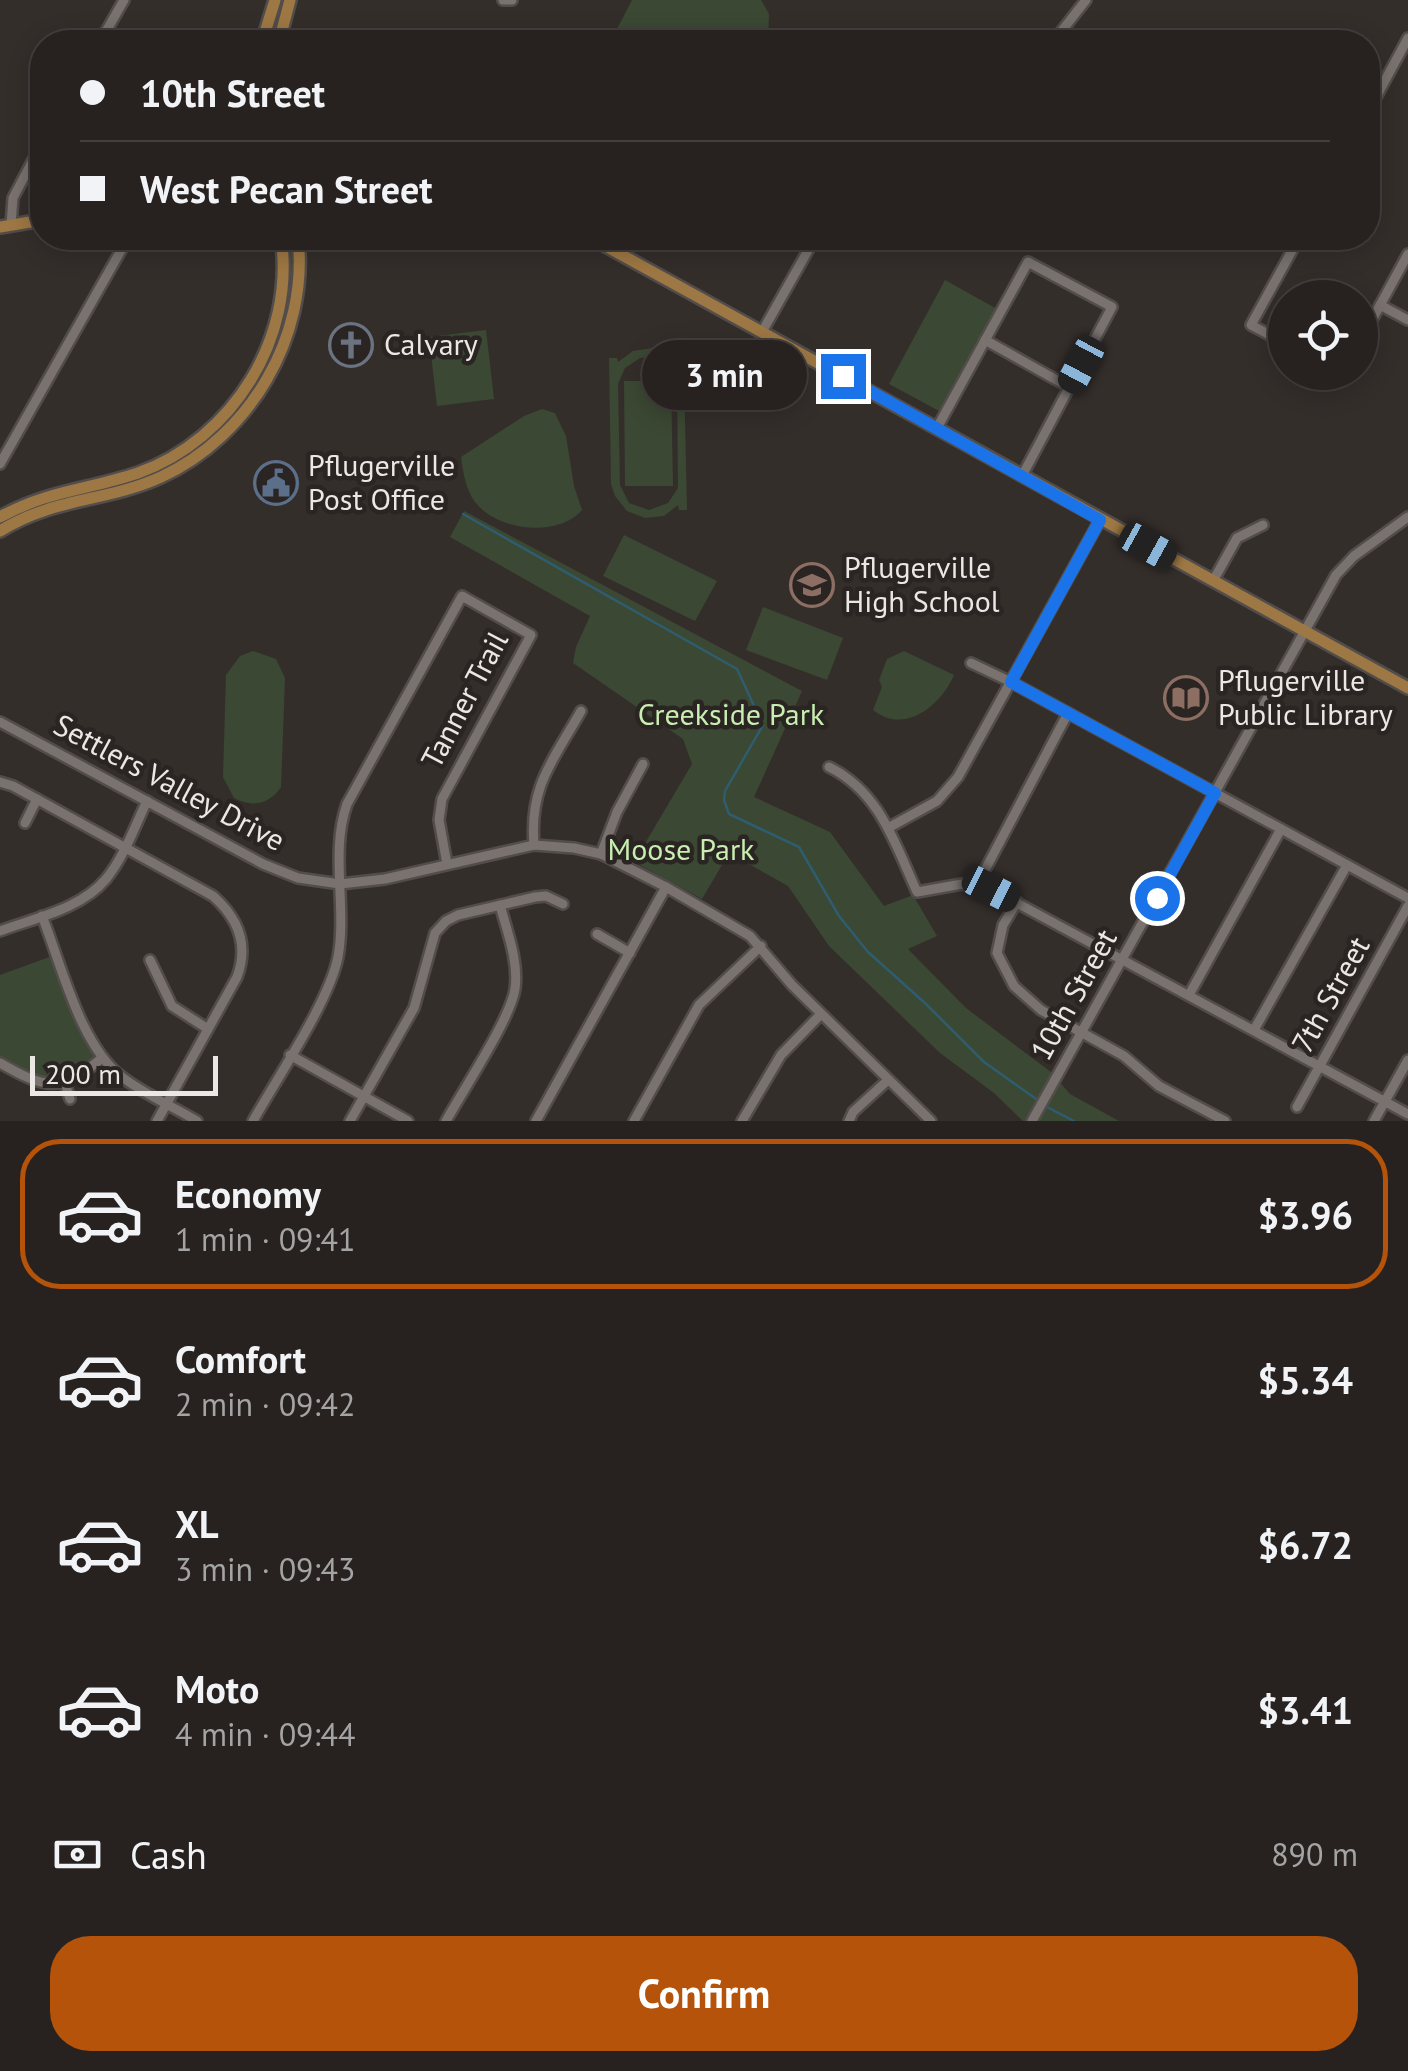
<!DOCTYPE html>
<meta charset="utf-8">
<style>
body{margin:0;font-family:"PT Sans",sans-serif;background:#2f2a29;color:#f1f3f6;height:100vh;display:flex;flex-direction:column;font-size:38px;white-space:nowrap}
*{box-sizing:border-box;margin:0}
p{font-size:32px;color:#a4a4a5}
.icon{flex:none;width:55px;height:55px;fill:none;stroke:currentColor;stroke-width:2;stroke-linecap:round;stroke-linejoin:round}
.map{position:relative;height:1121px;overflow:hidden}
.drawer{display:flex;flex-direction:column;background:#272220;flex:1}
.drawer>*{flex:none}
.guide{position:absolute;left:30px;top:30px;width:1350px;height:220px;border-radius:40px;box-shadow:0 5px 25px #0003,0 0 0 2px #433f3e;display:grid;align-content:center;height:220px;padding:0 50px;background:#272220}
.buttons{position:absolute;left:1268px;top:280px;display:grid;gap:20px}
.buttons a{display:grid;place-items:center;width:110px;height:110px;border-radius:50%;background:#272220;box-shadow:0 5px 25px #0003,0 0 0 2px #433f3e;font-size:50px}
.scale{position:absolute;left:30px;bottom:25px;width:188px;box-sizing:border-box;padding-left:10px;border:5px solid #ebe7e5;border-top:0;font-size:28px;line-height:35px;white-space:nowrap;color:#ebe7e5;-webkit-text-stroke:8px #2a2522;paint-order:stroke}
.end{position:absolute;width:45px;height:45px;margin:-22px;border:12px solid #1a73e8;background:#fff;box-shadow:0 0 0 5px #fff}
.from{border-radius:50%}
.bubble{position:absolute;height:70px;border-radius:35px;background:#272220;box-shadow:0 5px 25px #0003,0 0 0 2px #433f3e;font-size:32px;font-weight:800;line-height:70px;text-align:center}
.car{position:absolute;width:30px;height:60px;margin:-30px -15px;border-radius:12px;box-shadow:0 0 8px 2px #0007;background:linear-gradient(#222 24%,#8ab4d8 0 40%,#222 0 76%,#8ab4d8 0 86%,#222 0)}
.guide b{display:flex;align-items:center;gap:35px;height:95px;font-size:38px}
.guide b+b{border-top:2px solid #433f3e}
.guide i{width:25px;height:25px;background:#f1f3f6}
ul{padding:18px 0 0;list-style:none}
li{display:flex;align-items:center;gap:30px;height:150px;margin:0 20px 15px;padding:0 30px;border:5px solid transparent;border-radius:40px}
li div{flex:1}
li b{display:block;font-size:38px}
li em{font-style:normal;font-weight:800}
li.active{border-color:#b45309}
li>.icon{width:90px;height:90px;stroke-width:1.5}
.pay{display:flex;align-items:center;gap:25px;height:110px;padding:0 50px;font-size:38px}
.pay p{margin-inline-start:auto}
.button{display:flex;gap:20px;margin-top:auto;padding:20px 50px}
.button a{flex:1;height:115px;border-radius:40px;background:#b45309;color:#fff;font-size:40px;font-weight:800;line-height:115px;text-align:center}
.map>svg:first-child{display:block}
.green{fill:#3b4833;fill-rule:evenodd}
.lines{fill:none;stroke-linecap:round;stroke-linejoin:round}
.stream{stroke:#2f5d70;stroke-width:2.5}
.minor-casing{stroke:#524d4a;stroke-width:14}
.major-casing{stroke:#524d4a;stroke-width:16}
.minor{stroke:#79726f;stroke-width:9}
.major{stroke:#9e7844;stroke-width:11}
.route{stroke:#1a73e8;stroke-width:12}
.labels{text-anchor:middle;stroke-width:9;stroke-linejoin:round;paint-order:stroke}
.poi-label{font-size:30px;fill:#ebe7e5;stroke:#2a2522;text-anchor:start}
.street-label{font-size:30px;fill:#ebe7e5;stroke:#2a2522}
.park-label{font-size:30px;fill:#c9eeb1;stroke:#2a2522}
</style>
<div class="map">
<svg width="1408" height="1121" viewBox="0 0 1408 1121">
<rect width="100%" height="100%" fill="#342e2b"/>
<g class="green">
<path d="M 632,0 L 761,0 L 769,14 L 768,42 L 616,42 L 617,29 Z"/>
<path d="M 945,280 L 997,309 L 941,412 L 889,384 Z"/>
<path d="M 486,330 L 494,399 L 437,406 L 429,337 Z"/>
<path d="M 652,348 L 673,358 L 684,377 L 687,510 L 679,510 L 678,505 L 664,516 L 645,518 L 627,511 L 615,496 L 611,484 L 609,358 L 617,358 L 618,362 L 633,351 ZM 640,358 C 659,356 672,364 677,383 L 678,488 L 668,503 L 649,510 L 629,503 L 620,485 L 618,384 L 625,368 Z"/>
<path d="M 624,381 L 671,381 L 673,486 L 625,486 Z"/>
<path d="M 542,409 L 555,413 L 566,436 L 574,486 L 582,510 C 558,538 497,531 475,502 C 466,490 463,472 461,457 L 524,416 Z"/>
<path d="M 464,511 L 802,691 L 754,797 L 830,832 L 884,906 L 913,895 L 937,936 L 908,949 L 966,1008 L 1051,1072 L 1070,1094 L 1119,1121 L 1023,1121 L 994,1093 L 940,1053 L 829,946 L 788,886 L 729,853 L 702,899 L 634,862 L 692,764 L 683,739 L 573,663 L 576,647 L 590,616 L 450,537 Z"/>
<path d="M 624,535 L 717,581 L 695,621 L 603,576 Z"/>
<path d="M 763,607 L 843,638 L 827,680 L 746,650 Z"/>
<path d="M 253,651 L 276,659 L 285,678 L 281,787 C 270,804 252,808 234,798 L 223,777 L 226,675 L 240,656 Z"/>
<path d="M 904,651 L 954,675 C 942,704 905,736 873,710 L 882,687 L 879,680 L 887,659 Z"/>
<path d="M 52,956 L 94,1055 C 69,1096 33,1076 0,1058 L 0,975 Z"/>
</g>
<g class="lines">
<g class="stream">
<path d="M 463,514 L 737,669 L 763,725 L 725,791 L 724,800 L 729,814 L 799,847 L 839,916 L 868,952 L 926,1004 L 984,1062 L 1039,1101"/>
<path d="M 1045,1106 L 1074,1121"/>
</g>
<g class="minor-casing">
<g id="minor">
<path d="M 503,0 L 512,0"/>
<path d="M 100,42 L 124,0"/>
<path d="M 1053,42 L 1086,0"/>
<path d="M 1368,112 L 1408,38"/>
<path d="M 11,225 L 13,198 L 42,143"/>
<path d="M 1380,305 L 1408,320"/>
<path d="M 762,332 L 815,238"/>
<path d="M 985,340 L 1069,387"/>
<path d="M 1360,342 L 1408,254"/>
<path d="M 1285,343 L 1251,325 L 1299,238"/>
<path d="M 1340,372 L 1344,372"/>
<path d="M 937,428 L 1028,262 L 1112,307 L 1022,476"/>
<path d="M 0,464 L 128,238"/>
<path d="M 1213,581 L 1237,538 L 1263,525"/>
<path d="M 971,663 L 1011,682 L 1408,898"/>
<path d="M 0,722 L 263,864 L 298,878 L 340,884 L 385,879 L 534,845 L 574,848 L 601,854 L 666,887 L 750,936 L 792,985 L 931,1121"/>
<path d="M 829,767 C 880,792 895,844 917,892 L 962,884 L 991,889 L 1408,1114"/>
<path d="M 0,782 L 13,786 L 213,896 C 238,918 249,945 237,977 L 157,1121"/>
<path d="M 25,823 L 37,799"/>
<path d="M 888,828 L 937,801 L 958,777 L 1100,520"/>
<path d="M 534,845 C 529,786 553,761 581,711"/>
<path d="M 601,854 L 617,812 L 643,764"/>
<path d="M 977,885 L 1068,713"/>
<path d="M 1017,902 L 1003,925 L 997,953 L 1014,986 L 1041,1010 L 1124,1056 L 1159,1086 L 1225,1121"/>
<path d="M 42,916 C 61,963 80,1046 122,1077 C 144,1094 172,1106 197,1121"/>
<path d="M 0,931 C 35,918 81,909 106,879 C 124,857 135,826 147,801"/>
<path d="M 597,934 L 630,953"/>
<path d="M 150,960 L 172,1006 L 208,1029"/>
<path d="M 1189,995 L 1281,829"/>
<path d="M 1254,1030 L 1347,865"/>
<path d="M 290,1055 L 408,1121"/>
<path d="M 0,1063 C 45,1089 61,1093 102,1058"/>
<path d="M 65,1083 L 70,1099"/>
<path d="M 1297,1107 L 1408,906"/>
<path d="M 253,1121 C 277,1078 329,1002 338,957 C 347,908 330,851 347,804 L 462,596 L 531,635 L 442,799 L 439,820 L 447,864"/>
<path d="M 350,1121 L 414,1008 L 435,933 L 446,921 L 458,915 L 535,897 L 546,896 L 563,904"/>
<path d="M 446,1121 C 463,1090 510,1020 515,989 C 519,962 507,931 500,905"/>
<path d="M 536,1121 L 666,887"/>
<path d="M 634,1121 L 699,1005 L 761,946"/>
<path d="M 742,1121 L 781,1055 L 821,1014"/>
<path d="M 849,1121 L 853,1112 L 888,1080"/>
<path d="M 1032,1121 L 1336,575 L 1354,556 L 1408,517"/>
<path d="M 1374,1121 L 1408,1060"/>
</g>
</g>
<g class="major-casing">
<g id="major">
<path d="M 262,42 L 275,0"/>
<path d="M 279,42 L 290,0"/>
<path d="M 0,227 L 42,220"/>
<path d="M 591,238 L 1408,688"/>
<path d="M 0,517 C 49,490 88,490 138,473 C 233,439 296,337 281,238"/>
<path d="M 0,531 C 55,497 106,502 161,477 C 250,436 309,336 298,238"/>
</g>
</g>
<use href="#minor" class="minor"/>
<use href="#major" class="major"/>
</g>
<g class="lines">
<path class="route" d="M 843,376 L 1100,520 L 1011,682 L 1215,793 L 1157,898"/>
</g>
<defs>
<g id="church-ring" transform="scale(2.25)"><circle r="9.5" fill="#2a2522" stroke="#6b7280" stroke-width="1.5"/><path d="M-1.2-6h2.4v3.5h3.3v2.4h-3.3V6h-2.4V-.1h-3.3v-2.4h3.3Z" fill="#6b7280"/></g>
<g id="civic-ring" transform="scale(2.25)"><circle r="9.5" fill="#2a2522" stroke="#5c6f8a" stroke-width="1.5"/><path d="M-.6-6.5H3V-4.5H.6V-3L4-1V1h2V6H-6V1h2V-1L-.6-3ZM-1.2 2.5V6h2.4V2.5Z" fill="#5c6f8a"/></g>
<g id="school-ring" transform="scale(2.25)"><circle r="9.5" fill="#2a2522" stroke="#8d6e63" stroke-width="1.5"/><path d="M0-5L7-2L0 1L-7-2ZM-4 1L0 2.5L4 1V4Q0 6-4 4Z" fill="#8d6e63"/></g>
<g id="library-ring" transform="scale(2.25)"><circle r="9.5" fill="#2a2522" stroke="#8d6e63" stroke-width="1.5"/><path d="M-6-4Q-3-5.5-.7-3.5V5Q-3 3-6 4ZM6-4Q3-5.5 .7-3.5V5Q3 3 6 4Z" fill="#8d6e63"/></g>
</defs>
<g fill-rule="evenodd">
<use href="#church-ring" x="351" y="345"/>
<use href="#civic-ring" x="276" y="483"/>
<use href="#school-ring" x="812" y="585"/>
<use href="#library-ring" x="1186" y="698"/>
</g>
<g class="labels">
<g class="poi-label">
<text x="384" y="355">Calvary</text>
<text x="308" y="476">Pflugerville<tspan x="308" dy="34">Post Office</tspan></text>
<text x="844" y="578">Pflugerville<tspan x="844" dy="34">High School</tspan></text>
<text x="1218" y="691">Pflugerville<tspan x="1218" dy="34">Public Library</tspan></text>
</g>
<g class="street-label">
<text transform="translate(465 700) rotate(-62)" y="10">Tanner Trail</text>
<text transform="translate(169 783) rotate(28)" y="10">Settlers Valley Drive</text>
<text transform="translate(1074 995) rotate(-61)" y="10">10th Street</text>
<text transform="translate(1331 995) rotate(-61)" y="10">7th Street</text>
</g>
<g class="park-label">
<text x="731" y="725">Creekside Park</text>
<text x="681" y="860">Moose Park</text>
</g>
</g>
</svg>
<div class="buttons">
<a><svg class="icon" aria-label="locate" viewBox="0 0 24 24"><circle cx="12" cy="12" r="6"/><path d="M12 2v4M12 18v4M2 12h4M18 12h4"/></svg></a>
</div>
<div class="scale">200 m</div>
<i class="end from" style="left:1157px;top:898px"></i>
<i class="end" style="left:843px;top:376px"></i>
<div class="bubble" style="left:642px;top:340px;width:165px">3 min</div>
<i class="car" style="left:1081px;top:365px;rotate:208deg"></i>
<i class="car" style="left:1148px;top:546px;rotate:119deg"></i>
<i class="car" style="left:991px;top:889px;rotate:117deg"></i>
<div class="guide">
<b><i class="from"></i>10th Street</b>
<b><i></i>West Pecan Street</b>
</div>
</div>
<section class="drawer">
<ul>
<li class="active"><svg class="icon" aria-label="car" viewBox="0 0 24 24"><path d="M5 17H2v-5l4-1 3-4h7l3 4 3 1v5h-3M9 17h6M6 11h13"/><circle cx="7" cy="17" r="2"/><circle cx="17" cy="17" r="2"/></svg><div><b>Economy</b><p>1 min · 09:41</p></div><em>$3.96</em></li>
<li><svg class="icon" aria-label="car" viewBox="0 0 24 24"><path d="M5 17H2v-5l4-1 3-4h7l3 4 3 1v5h-3M9 17h6M6 11h13"/><circle cx="7" cy="17" r="2"/><circle cx="17" cy="17" r="2"/></svg><div><b>Comfort</b><p>2 min · 09:42</p></div><em>$5.34</em></li>
<li><svg class="icon" aria-label="car" viewBox="0 0 24 24"><path d="M5 17H2v-5l4-1 3-4h7l3 4 3 1v5h-3M9 17h6M6 11h13"/><circle cx="7" cy="17" r="2"/><circle cx="17" cy="17" r="2"/></svg><div><b>XL</b><p>3 min · 09:43</p></div><em>$6.72</em></li>
<li><svg class="icon" aria-label="car" viewBox="0 0 24 24"><path d="M5 17H2v-5l4-1 3-4h7l3 4 3 1v5h-3M9 17h6M6 11h13"/><circle cx="7" cy="17" r="2"/><circle cx="17" cy="17" r="2"/></svg><div><b>Moto</b><p>4 min · 09:44</p></div><em>$3.41</em></li>
</ul>
<div class="pay"><svg class="icon" aria-label="cash" viewBox="0 0 24 24"><path d="M3 7h18v10H3z"/><circle cx="12" cy="12" r="2"/></svg>Cash<p>890 m</p></div>
<div class="button"><a>Confirm</a></div>
</section>
